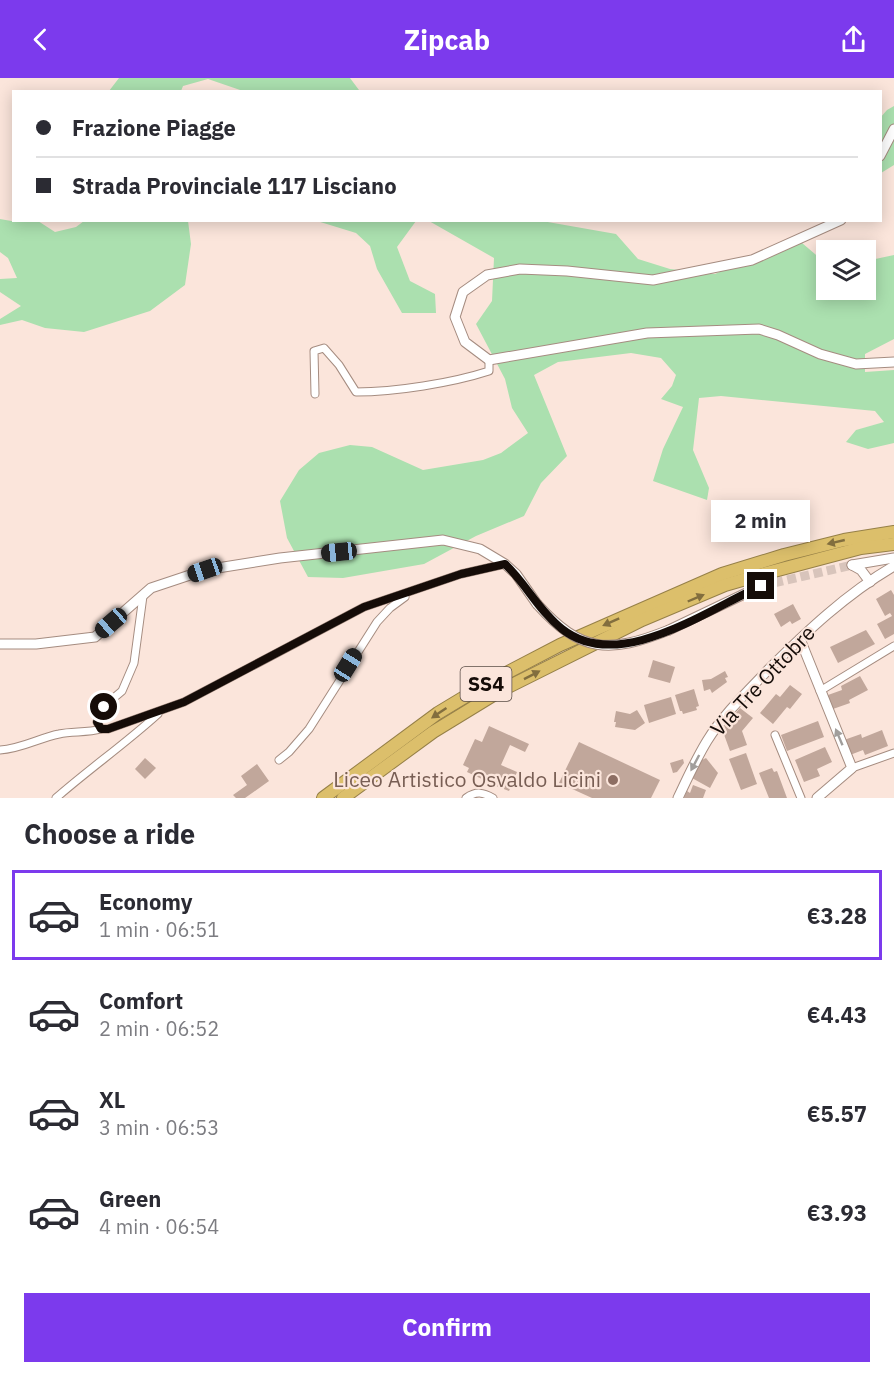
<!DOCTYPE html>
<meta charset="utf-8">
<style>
body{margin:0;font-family:"IBM Plex Sans",sans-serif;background:#f7f7f7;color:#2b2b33;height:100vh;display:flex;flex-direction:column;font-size:22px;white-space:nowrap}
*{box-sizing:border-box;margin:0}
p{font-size:20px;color:#7c7c81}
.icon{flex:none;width:33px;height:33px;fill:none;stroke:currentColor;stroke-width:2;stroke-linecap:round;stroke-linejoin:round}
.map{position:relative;height:720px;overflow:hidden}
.side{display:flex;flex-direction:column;background:#fff;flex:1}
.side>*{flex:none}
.hud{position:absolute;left:12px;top:12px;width:870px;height:132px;border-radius:0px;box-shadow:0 3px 15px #0003;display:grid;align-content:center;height:132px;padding:0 24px;background:#fff}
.tools{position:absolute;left:816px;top:162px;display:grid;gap:12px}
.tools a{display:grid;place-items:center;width:60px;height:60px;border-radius:0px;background:#fff;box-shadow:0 3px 15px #0003;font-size:30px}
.end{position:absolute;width:27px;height:27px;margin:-14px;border:8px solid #150c08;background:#fff;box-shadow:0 0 0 3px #fff}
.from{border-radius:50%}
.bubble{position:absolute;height:42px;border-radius:0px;background:#fff;box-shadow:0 3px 15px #0003;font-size:20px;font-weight:700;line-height:42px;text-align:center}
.car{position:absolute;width:18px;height:36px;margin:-18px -9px;border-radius:8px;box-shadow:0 0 4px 2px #0007;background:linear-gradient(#222 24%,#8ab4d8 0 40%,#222 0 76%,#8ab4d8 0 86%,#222 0)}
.hud b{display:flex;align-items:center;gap:21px;height:57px;font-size:22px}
.hud b+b{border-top:2px solid #e1e1e2}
.hud i{width:15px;height:15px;background:#2b2b33}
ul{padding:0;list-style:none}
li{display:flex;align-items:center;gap:18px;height:90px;margin:0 12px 9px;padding:0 12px;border:3px solid transparent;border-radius:0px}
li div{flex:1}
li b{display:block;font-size:22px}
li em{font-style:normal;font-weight:700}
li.selected{border-color:#7c3aed}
li>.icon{width:54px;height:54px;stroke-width:1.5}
h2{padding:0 24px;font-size:27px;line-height:72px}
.cta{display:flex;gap:12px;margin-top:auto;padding:12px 24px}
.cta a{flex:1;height:69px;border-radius:0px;background:#7c3aed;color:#fff;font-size:24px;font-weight:700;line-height:69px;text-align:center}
header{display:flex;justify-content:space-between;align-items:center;height:78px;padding:0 24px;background:#7c3aed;color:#fff;font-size:27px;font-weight:700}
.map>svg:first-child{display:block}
.green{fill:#abe0af}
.building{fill:#c1a79b}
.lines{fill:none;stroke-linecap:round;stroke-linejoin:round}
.secondary-tunnel{stroke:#d8c4bb;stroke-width:9;stroke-dasharray:9 4.5;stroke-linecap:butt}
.street-casing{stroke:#a58c80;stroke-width:9}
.secondary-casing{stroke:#a58c80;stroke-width:11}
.highway-casing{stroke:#968048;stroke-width:14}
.street{stroke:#fff;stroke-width:7}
.secondary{stroke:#fff;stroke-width:9}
.highway{stroke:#dcbf6b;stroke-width:12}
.secondary-bridge-casing{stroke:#a58c80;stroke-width:11;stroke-linecap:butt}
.secondary-bridge{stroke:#fff;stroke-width:9}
.oneway{fill:#826e3e}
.oneway2{fill:#a19e9c}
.route{stroke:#150c08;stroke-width:8}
.education-dot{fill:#8d6e63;stroke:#fbe5db;stroke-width:2}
.labels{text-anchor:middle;stroke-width:4.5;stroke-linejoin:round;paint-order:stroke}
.shield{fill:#fbe5db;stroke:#5a4d47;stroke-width:1.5}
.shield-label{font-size:20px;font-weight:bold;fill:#150c08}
.street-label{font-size:21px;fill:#150c08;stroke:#fbe5db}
.education-label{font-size:21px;fill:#785e54;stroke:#fbe5db;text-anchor:end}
</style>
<header><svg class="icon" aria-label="back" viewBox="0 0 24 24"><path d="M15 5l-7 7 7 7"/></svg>Zipcab<svg class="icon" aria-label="share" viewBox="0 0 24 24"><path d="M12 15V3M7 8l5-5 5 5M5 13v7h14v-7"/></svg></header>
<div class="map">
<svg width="894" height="720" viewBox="0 0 894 720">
<rect width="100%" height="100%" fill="#fbe5db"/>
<g class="green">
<path d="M 119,0 L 350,0 L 359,12 L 362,13 L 243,13 L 208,1 L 183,8 L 181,13 L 109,13 Z"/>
<path d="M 894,28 L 894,87 L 881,95 L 880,40 L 887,32 Z"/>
<path d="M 0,141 L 17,144 L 17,143 L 38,143 L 55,154 L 76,149 L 84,143 L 188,143 L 191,166 L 185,207 L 150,233 L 84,254 L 45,250 L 22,242 L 0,247 L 0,241 L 21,228 L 0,214 L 0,201 L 17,200 L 8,180 L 0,174 Z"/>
<path d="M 317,143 L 416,143 L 397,169 L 410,203 L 435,216 L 436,235 L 402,235 L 377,191 L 370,168 L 356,155 Z"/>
<path d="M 429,143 L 542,143 L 616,156 L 638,181 L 670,191 L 715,196 L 795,159 L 822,182 L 826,183 L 826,212 L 866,212 L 866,183 L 894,177 L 894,261 L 865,276 L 865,294 L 894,292 L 894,365 L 868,371 L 846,364 L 856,352 L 884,344 L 875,333 L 721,318 L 699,320 L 693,372 L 709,410 L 707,422 L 653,403 L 663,371 L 683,329 L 661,321 L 672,308 L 676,297 L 661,280 L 631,275 L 558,284 L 534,297 L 567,378 L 541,405 L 524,438 L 476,458 L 424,486 L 343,500 L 308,499 L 287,460 L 280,423 L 299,392 L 319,375 L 350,367 L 372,369 L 423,392 L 483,382 L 501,375 L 528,355 L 512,330 L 505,301 L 476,246 L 492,223 L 494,180 Z"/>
</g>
<g class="building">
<path d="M 891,512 L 894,517 L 894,556 L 885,561 L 877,546 L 892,538 L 890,535 L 885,538 L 876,521 Z"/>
<path d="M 793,526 L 801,541 L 792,546 L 790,543 L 781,549 L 774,536 Z"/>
<path d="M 866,552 L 875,566 L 838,585 L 830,569 Z"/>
<path d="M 653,582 L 675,589 L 670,605 L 648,599 Z"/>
<path d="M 725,593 L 728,599 L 725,600 L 727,604 L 712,615 L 710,611 L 704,613 L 702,602 L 711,601 Z"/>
<path d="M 860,598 L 868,612 L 849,622 L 850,625 L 833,631 L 828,617 L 842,612 L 841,608 Z"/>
<path d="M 790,607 L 802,616 L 790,631 L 787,629 L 773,646 L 760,635 L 776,616 L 780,619 Z"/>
<path d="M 694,611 L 699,628 L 696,629 L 697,632 L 683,636 L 682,633 L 680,633 L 675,617 Z"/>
<path d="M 671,619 L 676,636 L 649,645 L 644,627 Z"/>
<path d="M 740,630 L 753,640 L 742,653 L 747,667 L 730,673 L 722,651 Z"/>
<path d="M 637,632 L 645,645 L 635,652 L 615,649 L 616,644 L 614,644 L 616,633 L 630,636 Z"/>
<path d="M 818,643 L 824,659 L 787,673 L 781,657 Z"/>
<path d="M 489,648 L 529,666 L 525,674 L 510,667 L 501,687 L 517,694 L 509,713 L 496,708 L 497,705 L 488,701 L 489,698 L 484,696 L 482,701 L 467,694 L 469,690 L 463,687 L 475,661 L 482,664 Z"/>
<path d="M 882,652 L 888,668 L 865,677 L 863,672 L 850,677 L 844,662 L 861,656 L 862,660 Z"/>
<path d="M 579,664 L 660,702 L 651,720 L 592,720 L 559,705 Z"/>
<path d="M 825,669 L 832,684 L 817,691 L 820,698 L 804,704 L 795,682 Z"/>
<path d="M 746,675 L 757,706 L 741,712 L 729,681 Z"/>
<path d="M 145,680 L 156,690 L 145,701 L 135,691 Z"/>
<path d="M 706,680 L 718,695 L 710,710 L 692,700 L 702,682 Z"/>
<path d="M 683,681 L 684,685 L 677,694 L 673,695 L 670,685 Z"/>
<path d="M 257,686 L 269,703 L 245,720 L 236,720 L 233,717 L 247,707 L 241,698 Z"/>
<path d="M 772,690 L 774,694 L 777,693 L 787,720 L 769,720 L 759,695 Z"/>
<path d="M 693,707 L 706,712 L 703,720 L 684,720 L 687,713 L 690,715 Z"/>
</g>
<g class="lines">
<path class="secondary-tunnel" d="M 761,508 L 852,487"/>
<g class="street-casing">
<g id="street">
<path d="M 315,316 L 314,273 L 324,270 L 339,287 L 356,314 C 395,314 452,305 489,293 L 489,282"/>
<path d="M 143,518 L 134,585 L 122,613 L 103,629 L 97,644 L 101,651 L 108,651 L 184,624 L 364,529 L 461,496 L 505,486"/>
<path d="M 820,613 L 894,568"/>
<path d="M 775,657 L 801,720"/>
<path d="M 0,672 C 21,671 39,660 59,656 C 72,653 87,655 101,651"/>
<path d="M 279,682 L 289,674 L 309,651 L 377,544 L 390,530 L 405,519"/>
<path d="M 852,690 L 894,675"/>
<path d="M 56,720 C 89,691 125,666 158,636"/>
<path d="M 466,720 C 476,713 483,714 493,720"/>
</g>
</g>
<g class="secondary-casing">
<g id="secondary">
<path d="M 880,78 L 894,51"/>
<path d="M 841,142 L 752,182 L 653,202 L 567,193 L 520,191 L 487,197 L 463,214 L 455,239 L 465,264 L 489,282 L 647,255 L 759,251 L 778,257 L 820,276 L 856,286 L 894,284"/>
<path d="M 852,487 L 894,480"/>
<path d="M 852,487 L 861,492 L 870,504"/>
<path d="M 669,552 L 761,508"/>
<path d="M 800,561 L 852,690 L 817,720"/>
<path d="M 0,566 L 36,566 L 95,559 L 151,510 L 205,492 L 280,480 L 443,462 L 480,471 L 505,486 L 516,496 L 537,526"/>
<path d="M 678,720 C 687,701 696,681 707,663 C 723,637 746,615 767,593 C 806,554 846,516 894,488"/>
</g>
</g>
<g class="highway-casing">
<g id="highway">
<path d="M 323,720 L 438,635 L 491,603 L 560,567 L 722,496 L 784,477 L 844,462 L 894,454"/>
<path d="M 343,720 L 433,654 L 500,613 L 642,542 L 725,507 L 763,496 L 861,470 L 894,466"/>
</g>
</g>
<use href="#street" class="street"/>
<use href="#secondary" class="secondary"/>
<use href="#highway" class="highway"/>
<g class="secondary-bridge-casing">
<path id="secondary-bridge" d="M 537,526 C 581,575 609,576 669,552"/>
</g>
<use href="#secondary-bridge" class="secondary-bridge"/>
</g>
<defs><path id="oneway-solid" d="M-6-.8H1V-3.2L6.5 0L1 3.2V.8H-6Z" transform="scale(1.5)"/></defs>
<g class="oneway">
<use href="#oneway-solid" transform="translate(836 464) rotate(167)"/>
<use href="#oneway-solid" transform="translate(696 520) rotate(-23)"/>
<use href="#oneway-solid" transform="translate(611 544) rotate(156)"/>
<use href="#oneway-solid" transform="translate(532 597) rotate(-27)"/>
<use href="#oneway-solid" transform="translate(439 635) rotate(146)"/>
</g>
<g class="oneway2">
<use href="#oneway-solid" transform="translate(839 659) rotate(-113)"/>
<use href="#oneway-solid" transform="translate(695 685) rotate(118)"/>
</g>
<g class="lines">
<path class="route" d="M 104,629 L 97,644 L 101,651 L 108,651 L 184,624 L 364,529 L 461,496 L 505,486 C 526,506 539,533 562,551 C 619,596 707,532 761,508"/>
</g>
<circle class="education-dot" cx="613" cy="702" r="6"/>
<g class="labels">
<rect class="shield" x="460.5" y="589" width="51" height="34" rx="4.5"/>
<g class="shield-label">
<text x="486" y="613">SS4</text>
</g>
<g class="street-label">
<text transform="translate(763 603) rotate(-47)" y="7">Via Tre Ottobre</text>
</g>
<g class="education-label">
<text x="601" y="709">Liceo Artistico Osvaldo Licini</text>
</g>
</g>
</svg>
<div class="tools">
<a><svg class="icon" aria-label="layers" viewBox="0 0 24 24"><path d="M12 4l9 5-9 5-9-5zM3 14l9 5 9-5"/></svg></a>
</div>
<i class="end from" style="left:104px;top:629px"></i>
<i class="end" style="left:761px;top:508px"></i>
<div class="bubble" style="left:711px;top:422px;width:99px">2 min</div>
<i class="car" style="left:339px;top:474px;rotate:264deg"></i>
<i class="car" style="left:205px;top:492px;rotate:251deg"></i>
<i class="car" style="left:111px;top:545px;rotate:229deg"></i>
<i class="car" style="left:348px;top:587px;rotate:32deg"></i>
<div class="hud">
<b><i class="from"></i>Frazione Piagge</b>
<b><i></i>Strada Provinciale 117 Lisciano</b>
</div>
</div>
<section class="side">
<h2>Choose a ride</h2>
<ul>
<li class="selected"><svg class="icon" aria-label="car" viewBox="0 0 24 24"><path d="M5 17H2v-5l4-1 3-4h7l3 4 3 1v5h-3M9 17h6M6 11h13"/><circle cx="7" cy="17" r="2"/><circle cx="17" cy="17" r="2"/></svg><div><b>Economy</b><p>1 min · 06:51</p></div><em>€3.28</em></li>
<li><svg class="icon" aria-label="car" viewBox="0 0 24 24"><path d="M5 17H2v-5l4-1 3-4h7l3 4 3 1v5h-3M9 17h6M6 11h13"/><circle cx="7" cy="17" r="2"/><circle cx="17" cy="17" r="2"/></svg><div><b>Comfort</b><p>2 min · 06:52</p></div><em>€4.43</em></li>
<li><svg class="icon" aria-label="car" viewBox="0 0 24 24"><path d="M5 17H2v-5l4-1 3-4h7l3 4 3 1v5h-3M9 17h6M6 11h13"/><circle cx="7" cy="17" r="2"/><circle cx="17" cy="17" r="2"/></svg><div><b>XL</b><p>3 min · 06:53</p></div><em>€5.57</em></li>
<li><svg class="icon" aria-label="car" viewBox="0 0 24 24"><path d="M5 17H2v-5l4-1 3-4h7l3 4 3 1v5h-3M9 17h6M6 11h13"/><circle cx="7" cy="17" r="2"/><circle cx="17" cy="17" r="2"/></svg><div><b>Green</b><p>4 min · 06:54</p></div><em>€3.93</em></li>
</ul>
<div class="cta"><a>Confirm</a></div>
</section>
